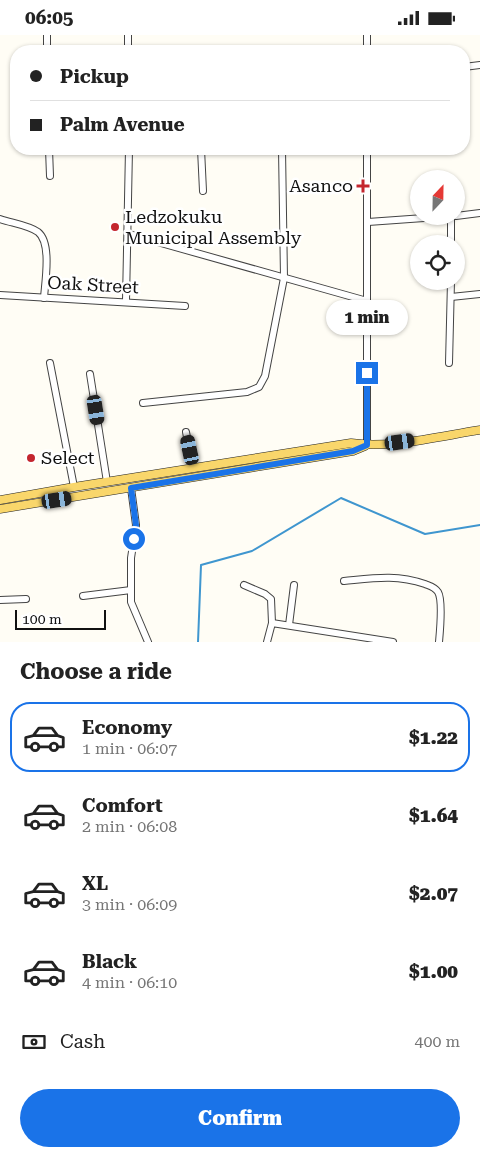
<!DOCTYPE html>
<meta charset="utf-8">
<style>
body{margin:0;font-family:"Roboto Serif",serif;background:#f2f2f2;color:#222;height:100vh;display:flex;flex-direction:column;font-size:19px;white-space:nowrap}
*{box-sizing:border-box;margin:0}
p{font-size:16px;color:#767676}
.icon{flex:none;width:28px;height:28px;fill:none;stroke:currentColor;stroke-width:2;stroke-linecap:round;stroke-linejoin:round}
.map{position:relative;height:607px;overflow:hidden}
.drawer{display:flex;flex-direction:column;background:#fff;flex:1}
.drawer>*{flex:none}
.guide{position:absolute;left:10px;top:10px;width:460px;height:110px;border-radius:20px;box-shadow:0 1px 4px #0004;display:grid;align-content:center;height:110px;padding:0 20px;background:#fff}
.needle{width:32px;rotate:22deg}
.buttons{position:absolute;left:410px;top:135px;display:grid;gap:10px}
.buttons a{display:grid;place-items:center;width:55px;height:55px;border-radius:50%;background:#fff;box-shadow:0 1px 4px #0004;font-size:25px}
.scale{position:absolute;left:15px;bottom:12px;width:91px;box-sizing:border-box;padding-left:5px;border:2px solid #111;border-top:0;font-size:14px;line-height:18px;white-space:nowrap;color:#111;-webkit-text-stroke:4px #fff;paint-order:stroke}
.end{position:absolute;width:22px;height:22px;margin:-11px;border:6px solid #1a73e8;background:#fff;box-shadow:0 0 0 2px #fff}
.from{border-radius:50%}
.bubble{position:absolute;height:35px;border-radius:18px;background:#fff;box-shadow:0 1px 4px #0004;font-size:16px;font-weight:800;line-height:35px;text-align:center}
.car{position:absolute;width:15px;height:30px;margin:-15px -8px;border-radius:6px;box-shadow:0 0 4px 1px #0007;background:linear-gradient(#222 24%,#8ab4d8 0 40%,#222 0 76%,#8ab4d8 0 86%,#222 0)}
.guide b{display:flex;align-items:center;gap:18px;height:48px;font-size:19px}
.guide b+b{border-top:1px solid #e0e0e0}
.guide i{width:12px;height:12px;background:#222}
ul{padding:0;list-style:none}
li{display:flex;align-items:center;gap:15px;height:70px;margin:0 10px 8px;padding:0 10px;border:2px solid transparent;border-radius:20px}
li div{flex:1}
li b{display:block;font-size:19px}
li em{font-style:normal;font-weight:800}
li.current{border-color:#1a73e8}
li>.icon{width:45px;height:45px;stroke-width:1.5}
h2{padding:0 20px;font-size:22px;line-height:60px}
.pay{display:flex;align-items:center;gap:12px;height:55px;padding:0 20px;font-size:19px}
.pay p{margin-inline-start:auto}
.primary-button{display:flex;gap:10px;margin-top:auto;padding:10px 20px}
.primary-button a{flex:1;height:58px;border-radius:30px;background:#1a73e8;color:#fff;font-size:20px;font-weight:800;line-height:58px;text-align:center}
.status{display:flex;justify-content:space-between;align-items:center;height:35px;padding:0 25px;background:#fff;direction:ltr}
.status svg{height:14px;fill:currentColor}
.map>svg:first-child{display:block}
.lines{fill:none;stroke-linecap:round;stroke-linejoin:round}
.stream{stroke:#3f96cf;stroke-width:2}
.minor-casing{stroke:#444;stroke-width:8}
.major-casing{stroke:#222;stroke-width:9}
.minor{stroke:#fff;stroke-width:6}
.major{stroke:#f9d66b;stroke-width:8}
.route{stroke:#1a73e8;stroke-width:6}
.poi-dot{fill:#c4262e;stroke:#fff;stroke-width:2}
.labels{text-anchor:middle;stroke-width:5;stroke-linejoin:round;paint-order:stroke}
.poi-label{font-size:18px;fill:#111;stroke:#fff;text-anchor:start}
.street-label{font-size:18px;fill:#111;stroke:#fff}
</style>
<div class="status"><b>06:05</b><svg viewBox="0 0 49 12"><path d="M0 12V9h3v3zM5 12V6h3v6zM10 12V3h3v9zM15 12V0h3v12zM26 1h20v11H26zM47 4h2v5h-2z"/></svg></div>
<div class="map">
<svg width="480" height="607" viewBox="0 0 480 607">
<rect width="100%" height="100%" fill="#fffdf5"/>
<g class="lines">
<path class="stream" d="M 198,607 L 201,530 L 252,516 L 341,463 L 425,499 L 480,490"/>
<g class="minor-casing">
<g id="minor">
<path d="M 47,0 L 47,16"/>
<path d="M 128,0 L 128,16"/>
<path d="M 367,16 L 367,0"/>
<path d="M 464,32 L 480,30"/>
<path d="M 49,114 L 50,141"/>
<path d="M 201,114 L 203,156"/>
<path d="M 367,114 L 367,410"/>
<path d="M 451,181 L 451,209"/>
<path d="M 456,181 L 480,178"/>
<path d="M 0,184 C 11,188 28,190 38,197 C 52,208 45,247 44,263"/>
<path d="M 368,187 L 452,181"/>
<path d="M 129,199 L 367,266"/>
<path d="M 0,260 L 185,271"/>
<path d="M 451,262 L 480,259"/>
<path d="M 126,266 L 129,114"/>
<path d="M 50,328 L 74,452"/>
<path d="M 449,328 L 451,246"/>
<path d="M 90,339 L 107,447"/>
<path d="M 143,368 L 247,357 L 259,352 L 265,341 L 284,243 L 282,114"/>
<path d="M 186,397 L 193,433"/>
<path d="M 131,453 L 136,490 L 131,523 L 131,567 L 148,607"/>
<path d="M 344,546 C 374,543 396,539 425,549 C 430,551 435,552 438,557 C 443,565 440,596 439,607"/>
<path d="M 244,550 L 265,559 L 271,564 L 272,588"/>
<path d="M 83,561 L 131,555"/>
<path d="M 0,565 L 26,564"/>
<path d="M 289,590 L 294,550"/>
<path d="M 267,607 L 272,588 L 393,607"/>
</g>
</g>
<g class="major-casing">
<g id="major">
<path d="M 0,465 L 74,452 L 351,408 C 390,414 441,401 480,395"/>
<path d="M 0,474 L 353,416 L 365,411"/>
</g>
</g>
<use href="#minor" class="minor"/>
<use href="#major" class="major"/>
</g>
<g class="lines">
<path class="route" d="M 134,504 L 136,490 L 131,453 L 353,416 L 367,410 L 367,338"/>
</g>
<g class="poi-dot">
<path d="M360.5 143.5h5v5h5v5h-5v5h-5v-5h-5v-5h5z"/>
<circle cx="115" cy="192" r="5"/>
<circle cx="31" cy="423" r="5"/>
</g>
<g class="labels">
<g class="poi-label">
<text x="353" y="157" text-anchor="end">Asanco</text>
<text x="125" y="188">Ledzokuku<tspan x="125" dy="21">Municipal Assembly</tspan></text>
<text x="41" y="429">Select</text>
</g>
<g class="street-label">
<text transform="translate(93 250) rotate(3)" y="6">Oak Street</text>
</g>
</g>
</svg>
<div class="buttons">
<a><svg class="needle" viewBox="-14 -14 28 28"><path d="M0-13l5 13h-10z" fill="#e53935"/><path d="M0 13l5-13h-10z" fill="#767676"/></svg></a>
<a><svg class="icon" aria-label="locate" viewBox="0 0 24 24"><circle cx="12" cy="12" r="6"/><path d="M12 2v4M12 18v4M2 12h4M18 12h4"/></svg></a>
</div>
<div class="scale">100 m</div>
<i class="end from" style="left:134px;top:504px"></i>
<i class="end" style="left:367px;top:338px"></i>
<div class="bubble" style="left:326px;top:265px;width:82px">1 min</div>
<i class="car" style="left:96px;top:375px;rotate:171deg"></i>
<i class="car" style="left:400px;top:407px;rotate:82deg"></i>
<i class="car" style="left:190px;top:415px;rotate:348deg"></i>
<i class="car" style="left:57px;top:465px;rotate:81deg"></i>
<div class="guide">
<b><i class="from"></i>Pickup</b>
<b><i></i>Palm Avenue</b>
</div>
</div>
<section class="drawer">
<h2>Choose a ride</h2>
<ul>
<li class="current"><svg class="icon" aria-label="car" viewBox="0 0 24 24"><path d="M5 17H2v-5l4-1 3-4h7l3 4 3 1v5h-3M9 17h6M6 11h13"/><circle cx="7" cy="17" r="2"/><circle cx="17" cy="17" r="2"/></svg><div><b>Economy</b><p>1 min · 06:07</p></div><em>$1.22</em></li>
<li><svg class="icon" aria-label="car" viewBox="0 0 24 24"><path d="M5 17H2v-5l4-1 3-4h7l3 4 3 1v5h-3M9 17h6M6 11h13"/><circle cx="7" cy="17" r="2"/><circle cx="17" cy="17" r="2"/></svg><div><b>Comfort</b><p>2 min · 06:08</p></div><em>$1.64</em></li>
<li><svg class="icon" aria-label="car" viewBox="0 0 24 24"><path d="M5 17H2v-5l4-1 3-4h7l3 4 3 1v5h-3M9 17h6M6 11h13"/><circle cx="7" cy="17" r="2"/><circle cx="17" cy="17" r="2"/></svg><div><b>XL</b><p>3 min · 06:09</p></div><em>$2.07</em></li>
<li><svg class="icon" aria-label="car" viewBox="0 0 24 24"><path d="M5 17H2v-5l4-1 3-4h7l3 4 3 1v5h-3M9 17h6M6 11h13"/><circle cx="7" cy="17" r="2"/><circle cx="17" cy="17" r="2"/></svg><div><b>Black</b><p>4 min · 06:10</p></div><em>$1.00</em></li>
</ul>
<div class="pay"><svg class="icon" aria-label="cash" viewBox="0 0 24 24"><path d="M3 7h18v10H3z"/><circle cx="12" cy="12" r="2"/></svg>Cash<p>400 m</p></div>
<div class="primary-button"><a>Confirm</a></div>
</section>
